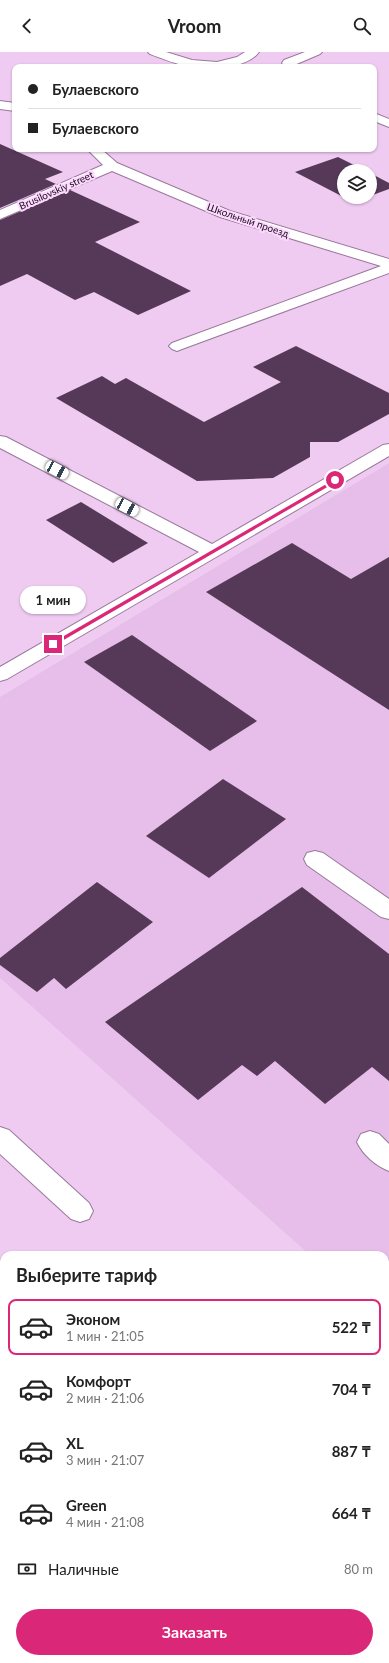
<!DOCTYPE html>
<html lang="ru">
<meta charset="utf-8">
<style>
body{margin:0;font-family:Lato,sans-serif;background:#f2f2f2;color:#222;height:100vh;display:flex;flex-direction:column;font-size:15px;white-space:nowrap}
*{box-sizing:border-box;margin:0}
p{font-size:13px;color:#767676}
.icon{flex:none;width:22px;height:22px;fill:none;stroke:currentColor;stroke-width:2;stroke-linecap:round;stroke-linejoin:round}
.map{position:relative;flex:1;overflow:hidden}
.panel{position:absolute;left:0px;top:1199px;width:389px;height:412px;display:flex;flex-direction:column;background:#fff;border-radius:12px 12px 0 0;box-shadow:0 1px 3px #0004}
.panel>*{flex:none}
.guide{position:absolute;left:12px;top:12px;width:365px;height:88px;border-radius:8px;box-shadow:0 1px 3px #0004;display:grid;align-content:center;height:88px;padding:0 16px;background:#fff}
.controls{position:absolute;left:337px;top:112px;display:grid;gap:8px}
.controls a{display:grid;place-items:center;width:40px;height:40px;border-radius:50%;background:#fff;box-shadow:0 1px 3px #0004;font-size:20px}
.end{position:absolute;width:18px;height:18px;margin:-9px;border:5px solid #db2777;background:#fff;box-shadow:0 0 0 2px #fff}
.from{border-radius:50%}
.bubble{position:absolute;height:28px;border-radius:14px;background:#fff;box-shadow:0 1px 3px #0004;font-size:13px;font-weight:700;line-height:28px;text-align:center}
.car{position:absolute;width:12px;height:24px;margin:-12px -6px;border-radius:5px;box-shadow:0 0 3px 1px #0007;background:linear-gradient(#fff 24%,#345 0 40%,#fff 0 76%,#345 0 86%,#fff 0)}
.guide b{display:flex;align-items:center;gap:14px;height:38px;font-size:15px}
.guide b+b{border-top:1px solid #e0e0e0}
.guide i{width:10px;height:10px;background:#222}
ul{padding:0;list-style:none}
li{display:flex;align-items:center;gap:12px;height:56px;margin:0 8px 6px;padding:0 8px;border:2px solid transparent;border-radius:8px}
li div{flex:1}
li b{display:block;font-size:15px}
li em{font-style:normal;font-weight:700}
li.selected{border-color:#db2777}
li>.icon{width:36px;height:36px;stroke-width:1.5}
h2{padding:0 16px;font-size:18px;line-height:48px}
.pay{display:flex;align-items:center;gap:10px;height:44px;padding:0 16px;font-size:15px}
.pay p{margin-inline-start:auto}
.primary-button{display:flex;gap:8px;margin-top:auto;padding:8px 16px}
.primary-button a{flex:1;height:46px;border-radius:24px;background:#db2777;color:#fff;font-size:16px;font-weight:700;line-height:46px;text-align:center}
header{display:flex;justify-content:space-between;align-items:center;height:52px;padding:0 16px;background:#fff;font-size:18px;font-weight:700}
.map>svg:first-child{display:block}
.built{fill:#e7bee9}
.building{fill:#563958}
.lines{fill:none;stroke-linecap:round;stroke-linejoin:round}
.minor-casing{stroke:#99789b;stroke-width:2}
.minor{fill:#fff;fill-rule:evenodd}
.route{fill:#db2777}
.labels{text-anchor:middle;stroke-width:4;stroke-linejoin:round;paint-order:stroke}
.far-street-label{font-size:10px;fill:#170b17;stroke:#fdd8ff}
</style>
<header><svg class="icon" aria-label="back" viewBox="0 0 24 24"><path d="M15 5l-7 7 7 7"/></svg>Vroom<svg class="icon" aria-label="search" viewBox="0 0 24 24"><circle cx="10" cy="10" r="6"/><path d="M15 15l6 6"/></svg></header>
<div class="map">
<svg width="389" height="1611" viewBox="0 0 389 1611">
<rect width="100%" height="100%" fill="#efcbf1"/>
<path class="built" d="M 389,411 L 389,1273 L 385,1270 L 385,1203 L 310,1203 L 0,926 L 0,645 Z"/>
<g class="building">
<path d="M 0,92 L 63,120 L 45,127 L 56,132 L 0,156 Z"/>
<path d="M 338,105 L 366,119 L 344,119 L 344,145 L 367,145 L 353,150 L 295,120 Z"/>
<path d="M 370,121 L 389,131 L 389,137 L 370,144 Z"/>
<path d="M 70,138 L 140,170 L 95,190 L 191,239 L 138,263 L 94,240 L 75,248 L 27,222 L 0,234 L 0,168 Z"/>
<path d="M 296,294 L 389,341 L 389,362 L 338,390 L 310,390 L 310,405 L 273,426 L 197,429 L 56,346 L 102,324 L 115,332 L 126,326 L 204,370 L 281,330 L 253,315 Z"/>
<path d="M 81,450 L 148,491 L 113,511 L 46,468 Z"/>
<path d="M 292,491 L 351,527 L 389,505 L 389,658 L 206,540 Z"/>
<path d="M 132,583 L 257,669 L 210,699 L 84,610 Z"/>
<path d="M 223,727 L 286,767 L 209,826 L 146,784 Z"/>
<path d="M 97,830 L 153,870 L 66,937 L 54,926 L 37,940 L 0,913 L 0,906 Z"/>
<path d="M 302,835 L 389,902 L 389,1029 L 372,1015 L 325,1052 L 275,1009 L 257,1024 L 242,1013 L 198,1048 L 105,970 Z"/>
</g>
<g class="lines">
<g class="minor-casing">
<g id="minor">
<path d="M 148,0 L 166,0 L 192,8 L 217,10 L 237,5 L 245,0 L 259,0 C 247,17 211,17 192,15 C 178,13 163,7 150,2 Z"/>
<path d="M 305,0 L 322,0 L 320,2 L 292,14 L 284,14 L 282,11 L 284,8 Z"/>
<path d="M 0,49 L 15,51 L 15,59 L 0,57 Z"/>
<path d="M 374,61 L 389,67 L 389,75 L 374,69 Z"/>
<path d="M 87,97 L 101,97 L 117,111 L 230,159 L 389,207 L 389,221 L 182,297 L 177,299 L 172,297 L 169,294 L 172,291 L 381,214 L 220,165 L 112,119 L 0,167 L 0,158 L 103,113 Z"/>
<path d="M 0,384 L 6,385 L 212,492 L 383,393 L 389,392 L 389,404 L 7,627 L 0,629 L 0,615 L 199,500 L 0,396 Z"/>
<path d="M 315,799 L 323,801 L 389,847 L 389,867 L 381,865 L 307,813 L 304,807 L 307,801 Z"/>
<path d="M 0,1075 L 9,1078 L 89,1151 L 93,1159 L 89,1167 L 80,1170 L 71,1167 L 0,1102 Z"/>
<path d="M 370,1079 L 379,1082 L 389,1092 L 389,1119 C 376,1114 363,1103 357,1090 L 361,1082 Z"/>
<path d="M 0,1417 L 4,1419 L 4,1452 L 0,1450 Z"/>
<path d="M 134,1607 L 167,1607 L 169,1611 L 136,1611 Z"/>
</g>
</g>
<use href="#minor" class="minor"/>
</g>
<path class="route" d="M 335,427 L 336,427 L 336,430 L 55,593 L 50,592 Z"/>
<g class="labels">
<g class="far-street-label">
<text transform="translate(56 138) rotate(-24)" y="4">Brusilovskiy street</text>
<text transform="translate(248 168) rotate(19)" y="4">Школьный проезд</text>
</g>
</g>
</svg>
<div class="controls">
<a><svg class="icon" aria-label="layers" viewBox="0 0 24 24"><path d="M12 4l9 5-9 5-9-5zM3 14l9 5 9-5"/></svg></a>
</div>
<i class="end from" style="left:335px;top:428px"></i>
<i class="end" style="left:53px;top:592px"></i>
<div class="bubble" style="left:20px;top:534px;width:66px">1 мин</div>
<i class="car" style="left:57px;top:418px;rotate:118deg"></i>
<i class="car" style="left:127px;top:455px;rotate:118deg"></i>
<div class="guide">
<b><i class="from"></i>Булаевского</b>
<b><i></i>Булаевского</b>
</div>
<section class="panel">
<h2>Выберите тариф</h2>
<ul>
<li class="selected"><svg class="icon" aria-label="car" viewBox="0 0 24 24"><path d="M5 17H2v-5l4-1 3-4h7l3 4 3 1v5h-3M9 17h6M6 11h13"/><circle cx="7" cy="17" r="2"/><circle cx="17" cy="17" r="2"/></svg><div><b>Эконом</b><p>1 мин · 21:05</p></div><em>522 ₸</em></li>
<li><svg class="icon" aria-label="car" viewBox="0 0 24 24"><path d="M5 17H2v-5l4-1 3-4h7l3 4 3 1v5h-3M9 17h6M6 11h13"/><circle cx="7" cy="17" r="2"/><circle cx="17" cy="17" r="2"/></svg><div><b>Комфорт</b><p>2 мин · 21:06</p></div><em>704 ₸</em></li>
<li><svg class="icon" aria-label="car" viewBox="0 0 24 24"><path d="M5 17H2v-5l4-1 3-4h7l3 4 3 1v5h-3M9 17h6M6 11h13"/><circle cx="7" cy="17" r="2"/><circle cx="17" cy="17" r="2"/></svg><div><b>XL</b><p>3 мин · 21:07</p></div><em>887 ₸</em></li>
<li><svg class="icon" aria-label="car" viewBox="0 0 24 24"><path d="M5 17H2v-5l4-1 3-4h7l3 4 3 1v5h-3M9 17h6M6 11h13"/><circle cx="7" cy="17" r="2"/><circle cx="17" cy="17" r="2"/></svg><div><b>Green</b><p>4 мин · 21:08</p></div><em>664 ₸</em></li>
</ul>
<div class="pay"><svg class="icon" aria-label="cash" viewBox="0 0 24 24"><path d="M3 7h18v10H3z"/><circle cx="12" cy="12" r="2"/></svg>Наличные<p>80 m</p></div>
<div class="primary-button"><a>Заказать</a></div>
</section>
</div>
